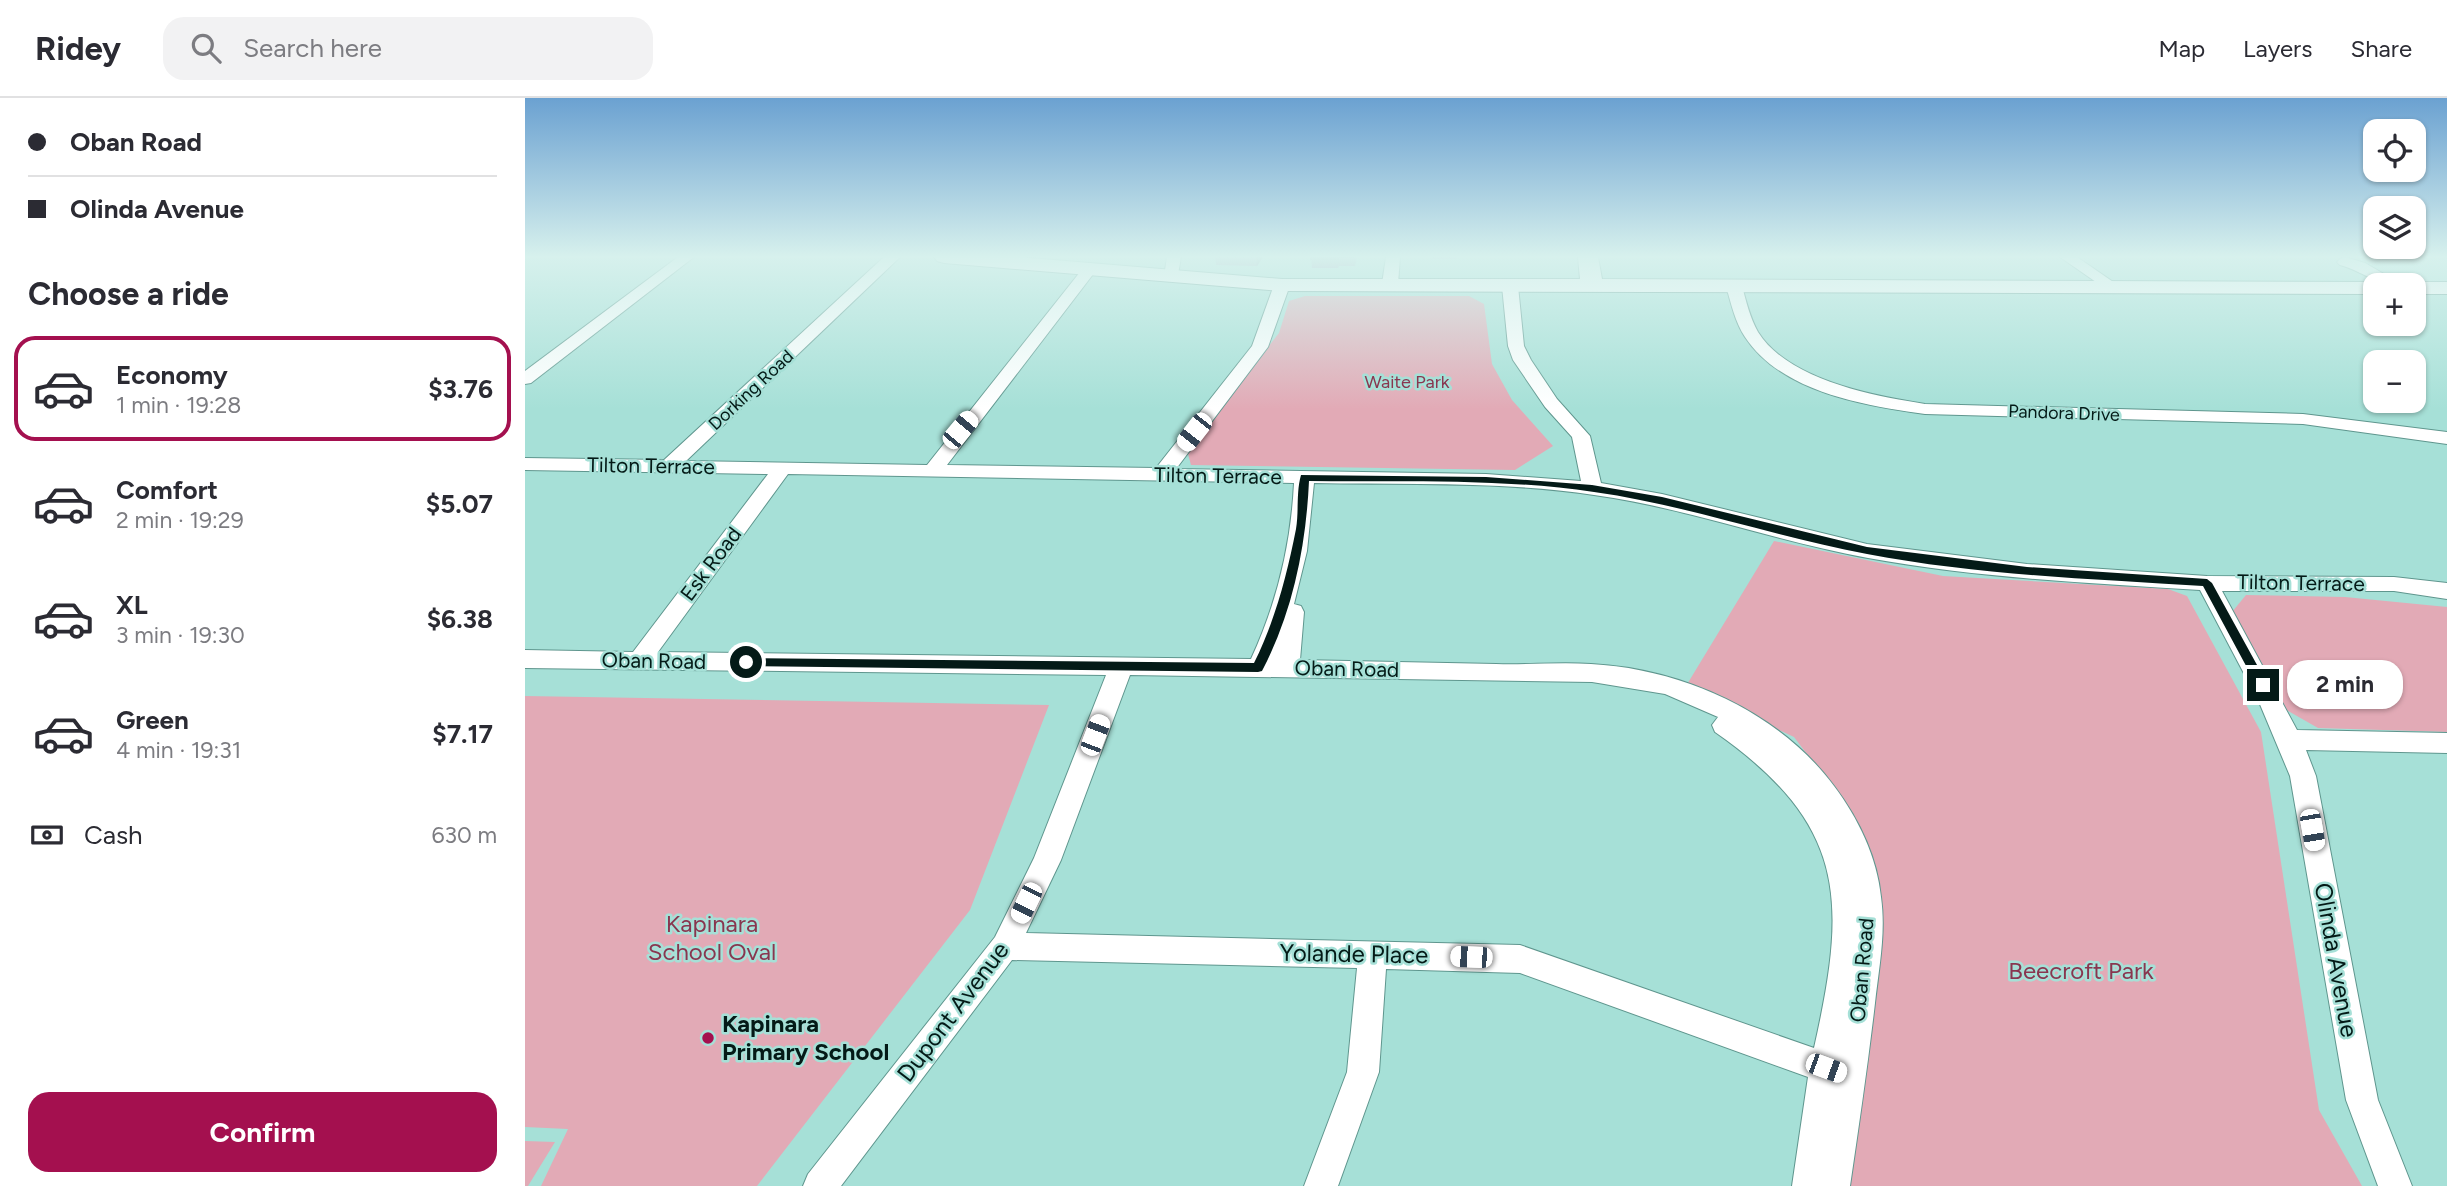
<!DOCTYPE html>
<meta charset="utf-8">
<style>
body{margin:0;font-family:Figtree,sans-serif;background:#f2f2f3;color:#2b2b33;height:100vh;display:flex;flex-direction:column;font-size:26px;white-space:nowrap}
*{box-sizing:border-box;margin:0}
p{font-size:23px;color:#7c7c81}
.icon{flex:none;width:38px;height:38px;fill:none;stroke:currentColor;stroke-width:2;stroke-linecap:round;stroke-linejoin:round}
.map{position:relative;flex:1;overflow:hidden}
.details{display:flex;flex-direction:column;background:#fff;width:525px}
.details>*{flex:none}
.top-card{display:grid;align-content:center;height:154px;padding:0 28px;background:#fff}
.controls{position:absolute;left:1838px;top:21px;display:grid;gap:14px}
.controls a{display:grid;place-items:center;width:63px;height:63px;border-radius:14px;background:#fff;box-shadow:0 2px 5px #0004;font-size:35px}
.end{position:absolute;width:32px;height:32px;margin:-16px;border:9px solid #041a17;background:#fff;box-shadow:0 0 0 4px #fff}
.from{border-radius:50%}
.bubble{position:absolute;height:49px;border-radius:21px;background:#fff;box-shadow:0 2px 5px #0004;font-size:23px;font-weight:700;line-height:49px;text-align:center}
.car{position:absolute;width:21px;height:42px;margin:-21px -10px;border-radius:9px;box-shadow:0 0 5px 2px #0007;background:linear-gradient(#fff 24%,#345 0 40%,#fff 0 76%,#345 0 86%,#fff 0)}
.top-card b{display:flex;align-items:center;gap:24px;height:66px;font-size:26px}
.top-card b+b{border-top:2px solid #e1e1e2}
.top-card i{width:18px;height:18px;background:#2b2b33}
ul{padding:0;list-style:none}
li{display:flex;align-items:center;gap:21px;height:105px;margin:0 14px 10px;padding:0 14px;border:4px solid transparent;border-radius:21px}
li div{flex:1}
li b{display:block;font-size:26px}
li em{font-style:normal;font-weight:700}
li.current{border-color:#a4104f}
li>.icon{width:63px;height:63px;stroke-width:1.5}
h2{padding:0 28px;font-size:32px;line-height:84px}
.pay{display:flex;align-items:center;gap:18px;height:77px;padding:0 28px;font-size:26px}
.pay p{margin-inline-start:auto}
.button{display:flex;gap:14px;margin-top:auto;padding:14px 28px}
.button a{flex:1;height:80px;border-radius:21px;background:#a4104f;color:#fff;font-size:28px;font-weight:700;line-height:80px;text-align:center}
header{display:flex;align-items:center;gap:42px;box-sizing:border-box;height:98px;padding:0 35px;background:#fff;border-bottom:2px solid #e1e1e2}
header strong{font-size:33px}
nav{display:flex;gap:38px;margin-inline-start:auto;font-size:24px}
.search{width:490px;height:63px;background:#f2f2f3;display:flex;align-items:center;gap:18px;box-sizing:border-box;padding:0 24px;border-radius:21px;color:#7c7c81;font-size:26px}
main{display:flex;flex:1;min-height:0}
.map>svg:first-child{display:block}
.green{fill:#e2aab6}
.lines{fill:none;stroke-linecap:round;stroke-linejoin:round}
.street-casing{stroke:#5f968e;stroke-width:2}
.secondary-casing{stroke:#5f968e;stroke-width:2}
.street{fill:#fff;fill-rule:evenodd}
.secondary{fill:#fff;fill-rule:evenodd}
.wall{fill:#a091b4}
.shaded-wall{fill:#827692}
.building{fill:#baa9d1;stroke:#827692;stroke-width:2}
.route{fill:#041a17}
.poi-dot{fill:#a4104f;stroke:#a6e0d7;stroke-width:2.5}
.labels{text-anchor:middle;stroke-width:5;stroke-linejoin:round;paint-order:stroke}
.far-park-label{font-size:18px;fill:#89364f;stroke:#a6e0d7}
.far-street-label{font-size:18px;fill:#041a17;stroke:#a6e0d7}
.street-label{font-size:21px;fill:#041a17;stroke:#a6e0d7}
.near-park-label{font-size:24px;fill:#89364f;stroke:#a6e0d7}
.near-street-label{font-size:24px;fill:#041a17;stroke:#a6e0d7}
.near-poi-label{font-size:24px;font-weight:bold;fill:#041a17;stroke:#a6e0d7;text-anchor:start}
</style>
<header>
<strong>Ridey</strong>
<div class="search"><svg class="icon" aria-label="search" viewBox="0 0 24 24"><circle cx="10" cy="10" r="6"/><path d="M15 15l6 6"/></svg>Search here</div>
<nav><a>Map</a><a>Layers</a><a>Share</a></nav>
</header>
<main>
<section class="details">
<div class="top-card">
<b><i class="from"></i>Oban Road</b>
<b><i></i>Olinda Avenue</b>
</div>
<h2>Choose a ride</h2>
<ul>
<li class="current"><svg class="icon" aria-label="car" viewBox="0 0 24 24"><path d="M5 17H2v-5l4-1 3-4h7l3 4 3 1v5h-3M9 17h6M6 11h13"/><circle cx="7" cy="17" r="2"/><circle cx="17" cy="17" r="2"/></svg><div><b>Economy</b><p>1 min · 19:28</p></div><em>$3.76</em></li>
<li><svg class="icon" aria-label="car" viewBox="0 0 24 24"><path d="M5 17H2v-5l4-1 3-4h7l3 4 3 1v5h-3M9 17h6M6 11h13"/><circle cx="7" cy="17" r="2"/><circle cx="17" cy="17" r="2"/></svg><div><b>Comfort</b><p>2 min · 19:29</p></div><em>$5.07</em></li>
<li><svg class="icon" aria-label="car" viewBox="0 0 24 24"><path d="M5 17H2v-5l4-1 3-4h7l3 4 3 1v5h-3M9 17h6M6 11h13"/><circle cx="7" cy="17" r="2"/><circle cx="17" cy="17" r="2"/></svg><div><b>XL</b><p>3 min · 19:30</p></div><em>$6.38</em></li>
<li><svg class="icon" aria-label="car" viewBox="0 0 24 24"><path d="M5 17H2v-5l4-1 3-4h7l3 4 3 1v5h-3M9 17h6M6 11h13"/><circle cx="7" cy="17" r="2"/><circle cx="17" cy="17" r="2"/></svg><div><b>Green</b><p>4 min · 19:31</p></div><em>$7.17</em></li>
</ul>
<div class="pay"><svg class="icon" aria-label="cash" viewBox="0 0 24 24"><path d="M3 7h18v10H3z"/><circle cx="12" cy="12" r="2"/></svg>Cash<p>630 m</p></div>
<div class="button"><a>Confirm</a></div>
</section>
<div class="map">
<svg width="1922" height="1088" viewBox="0 0 1922 1088">
<rect width="100%" height="100%" fill="#a6e0d7"/>
<g class="green">
<path d="M 780,198 L 944,198 L 959,206 L 967,266 L 987,302 L 1028,348 L 990,372 L 666,367 L 662,352 L 754,235 L 764,203 Z"/>
<path d="M 1249,443 L 1418,478 L 1643,491 L 1662,498 L 1736,634 L 1794,1012 L 1837,1088 L 1308,1088 L 1328,717 L 1269,639 L 1161,588 Z"/>
<path d="M 1721,497 L 1820,499 L 1922,509 L 1922,634 L 1793,630 L 1758,610 L 1707,514 Z"/>
<path d="M 0,598 L 524,607 L 445,812 L 232,1088 L 16,1088 L 43,1031 L 0,1029 Z"/>
<path d="M 0,1043 L 30,1044 L 3,1088 L 0,1088 Z"/>
</g>
<g class="lines">
<g class="street-casing">
<g id="street">
<path d="M 153,159 L 169,159 L 6,285 L 0,286 L 0,273 Z"/>
<path d="M 359,159 L 375,159 L 161,363 L 402,367 L 559,169 L 564,167 L 572,172 L 569,175 L 422,367 L 631,370 L 727,248 L 749,187 L 757,182 L 765,187 L 743,249 L 651,371 L 961,376 L 1056,383 L 1047,339 L 1020,309 L 988,262 L 983,248 L 977,188 L 985,183 L 993,188 L 999,248 L 1006,262 L 1032,301 L 1065,338 L 1076,385 L 1137,396 L 1342,446 L 1502,466 L 1682,478 L 1869,479 L 1922,485 L 1922,501 L 1869,493 L 1697,493 L 1772,632 L 1922,635 L 1922,655 L 1781,652 L 1791,678 L 1853,1002 L 1887,1088 L 1853,1088 L 1821,1002 L 1765,678 L 1734,604 L 1675,492 C 1564,485 1452,480 1343,460 C 1250,443 1162,410 1069,397 C 977,383 881,387 789,385 L 782,453 L 769,506 L 776,508 L 779,514 L 775,562 C 840,563 905,565 971,566 C 1002,567 1034,564 1066,566 C 1158,571 1254,614 1309,688 C 1333,720 1352,759 1356,799 C 1361,835 1354,869 1350,905 C 1343,966 1334,1027 1325,1088 L 1267,1088 L 1283,979 L 995,875 L 861,871 L 854,974 L 813,1088 L 779,1088 L 822,974 L 832,870 L 487,862 L 316,1088 L 278,1088 L 283,1076 L 470,839 L 509,760 L 581,577 L 0,570 L 0,552 L 108,554 L 243,376 L 0,372 L 0,360 L 139,362 ZM 263,376 L 769,385 C 766,446 752,505 726,561 L 133,554 ZM 605,577 L 1067,584 L 1140,596 L 1193,619 L 1187,627 L 1190,634 C 1323,727 1322,803 1289,950 L 995,847 L 501,835 L 536,762 Z"/>
<path d="M 642,159 L 656,159 L 652,182 L 642,182 L 639,179 Z"/>
<path d="M 861,159 L 875,159 L 873,186 L 865,191 L 857,186 Z"/>
<path d="M 1535,159 L 1552,159 L 1594,188 L 1591,191 L 1581,191 Z"/>
<path d="M 1820,159 L 1840,165 L 1878,187 C 1851,188 1840,174 1815,167 L 1812,164 L 1815,161 Z"/>
<path d="M 1209,183 L 1217,188 C 1221,203 1225,220 1233,234 C 1263,282 1348,298 1400,306 L 1778,316 L 1922,334 L 1922,346 L 1778,326 L 1400,316 C 1340,308 1256,294 1220,239 C 1210,224 1206,205 1201,188 Z"/>
</g>
</g>
<g class="secondary-casing">
<g id="secondary">
<path d="M 409,159 L 493,159 L 757,181 L 1055,181 L 1053,159 L 1073,159 L 1077,181 L 1850,184 L 1859,187 L 1850,187 L 1850,196 L 757,193 L 419,165 L 412,163 Z"/>
<path d="M 1888,184 L 1922,184 L 1922,196 L 1888,196 L 1888,187 L 1879,187 Z"/>
</g>
</g>
<use href="#street" class="street"/>
<use href="#secondary" class="secondary"/>
</g>
<g class="wall">
<path d="M 690,159 L 738,159 L 732,168 L 691,167 Z"/>
<path d="M 786,159 L 832,159 L 830,168 L 814,168 L 813,170 L 787,170 Z"/>
<rect x="907" y="159" width="25" height="2"/>
</g>
<path class="shaded-wall" d="M 732,159 L 738,159 L 732,168 L 731,160 Z"/>
<path class="building" d="M 786,159 L 829,159 L 813,159 L 813,161 L 786,161 Z"/>
<linearGradient id="sky" x2="0" y2="1"><stop stop-color="#6ba1d1"/><stop offset="0.51" stop-color="#d7f1ed"/><stop offset="1" stop-color="#d7f1ed" stop-opacity="0"/></linearGradient>
<rect width="1922" height="311" fill="url(#sky)"/>
<path class="route" d="M 776,377 L 961,379 L 1067,387 L 1137,399 L 1342,449 L 1502,469 L 1682,481 L 1687,485 L 1743,587 L 1742,590 L 1733,590 L 1678,488 C 1566,481 1452,477 1342,456 C 1250,439 1162,407 1069,394 C 975,380 879,384 784,383 C 781,448 768,514 737,573 L 733,574 L 221,568 L 216,564 L 221,560 L 729,565 C 750,523 762,477 771,431 C 774,414 771,394 776,377 Z"/>
<circle class="poi-dot" cx="183" cy="940" r="7"/>
<g class="labels">
<g class="far-park-label">
<text x="882" y="290">Waite Park</text>
</g>
<g class="far-street-label">
<text transform="translate(226 292) rotate(-43)" y="6">Dorking Road</text>
<text transform="translate(1539 315) rotate(2)" y="6">Pandora Drive</text>
</g>
<g class="street-label">
<text transform="translate(126 368) rotate(1)" y="7">Tilton Terrace</text>
<text transform="translate(693 378) rotate(1)" y="7">Tilton Terrace</text>
<text transform="translate(186 466) rotate(-53)" y="7">Esk Road</text>
<text transform="translate(1776 485) rotate(1)" y="7">Tilton Terrace</text>
<text transform="translate(129 563) rotate(1)" y="7">Oban Road</text>
<text transform="translate(822 571) rotate(1)" y="7">Oban Road</text>
<text transform="translate(1337 872) rotate(-85)" y="7">Oban Road</text>
</g>
<g class="near-park-label">
<text x="187" y="834">Kapinara<tspan x="187" dy="28">School Oval</tspan></text>
<text x="1556" y="881">Beecroft Park</text>
</g>
<g class="near-street-label">
<text transform="translate(829 856) rotate(1)" y="8">Yolande Place</text>
<text transform="translate(1811 862) rotate(80)" y="8">Olinda Avenue</text>
<text transform="translate(428 914) rotate(-53)" y="8">Dupont Avenue</text>
</g>
<g class="near-poi-label">
<text x="197" y="934">Kapinara<tspan x="197" dy="28">Primary School</tspan></text>
</g>
</g>
</svg>
<div class="controls">
<a><svg class="icon" aria-label="locate" viewBox="0 0 24 24"><circle cx="12" cy="12" r="6"/><path d="M12 2v4M12 18v4M2 12h4M18 12h4"/></svg></a>
<a><svg class="icon" aria-label="layers" viewBox="0 0 24 24"><path d="M12 4l9 5-9 5-9-5zM3 14l9 5 9-5"/></svg></a>
<a>+</a>
<a>−</a>
</div>
<i class="end from" style="left:221px;top:564px"></i>
<i class="end" style="left:1738px;top:587px"></i>
<div class="bubble" style="left:1762px;top:562px;width:116px">2 min</div>
<i class="car" style="left:435px;top:332px;rotate:40deg"></i>
<i class="car" style="left:669px;top:334px;rotate:218deg"></i>
<i class="car" style="left:570px;top:637px;rotate:21deg"></i>
<i class="car" style="left:1787px;top:732px;rotate:170deg"></i>
<i class="car" style="left:501px;top:805px;rotate:206deg"></i>
<i class="car" style="left:946px;top:859px;rotate:272deg"></i>
<i class="car" style="left:1301px;top:970px;rotate:110deg"></i>
</div>
</main>
